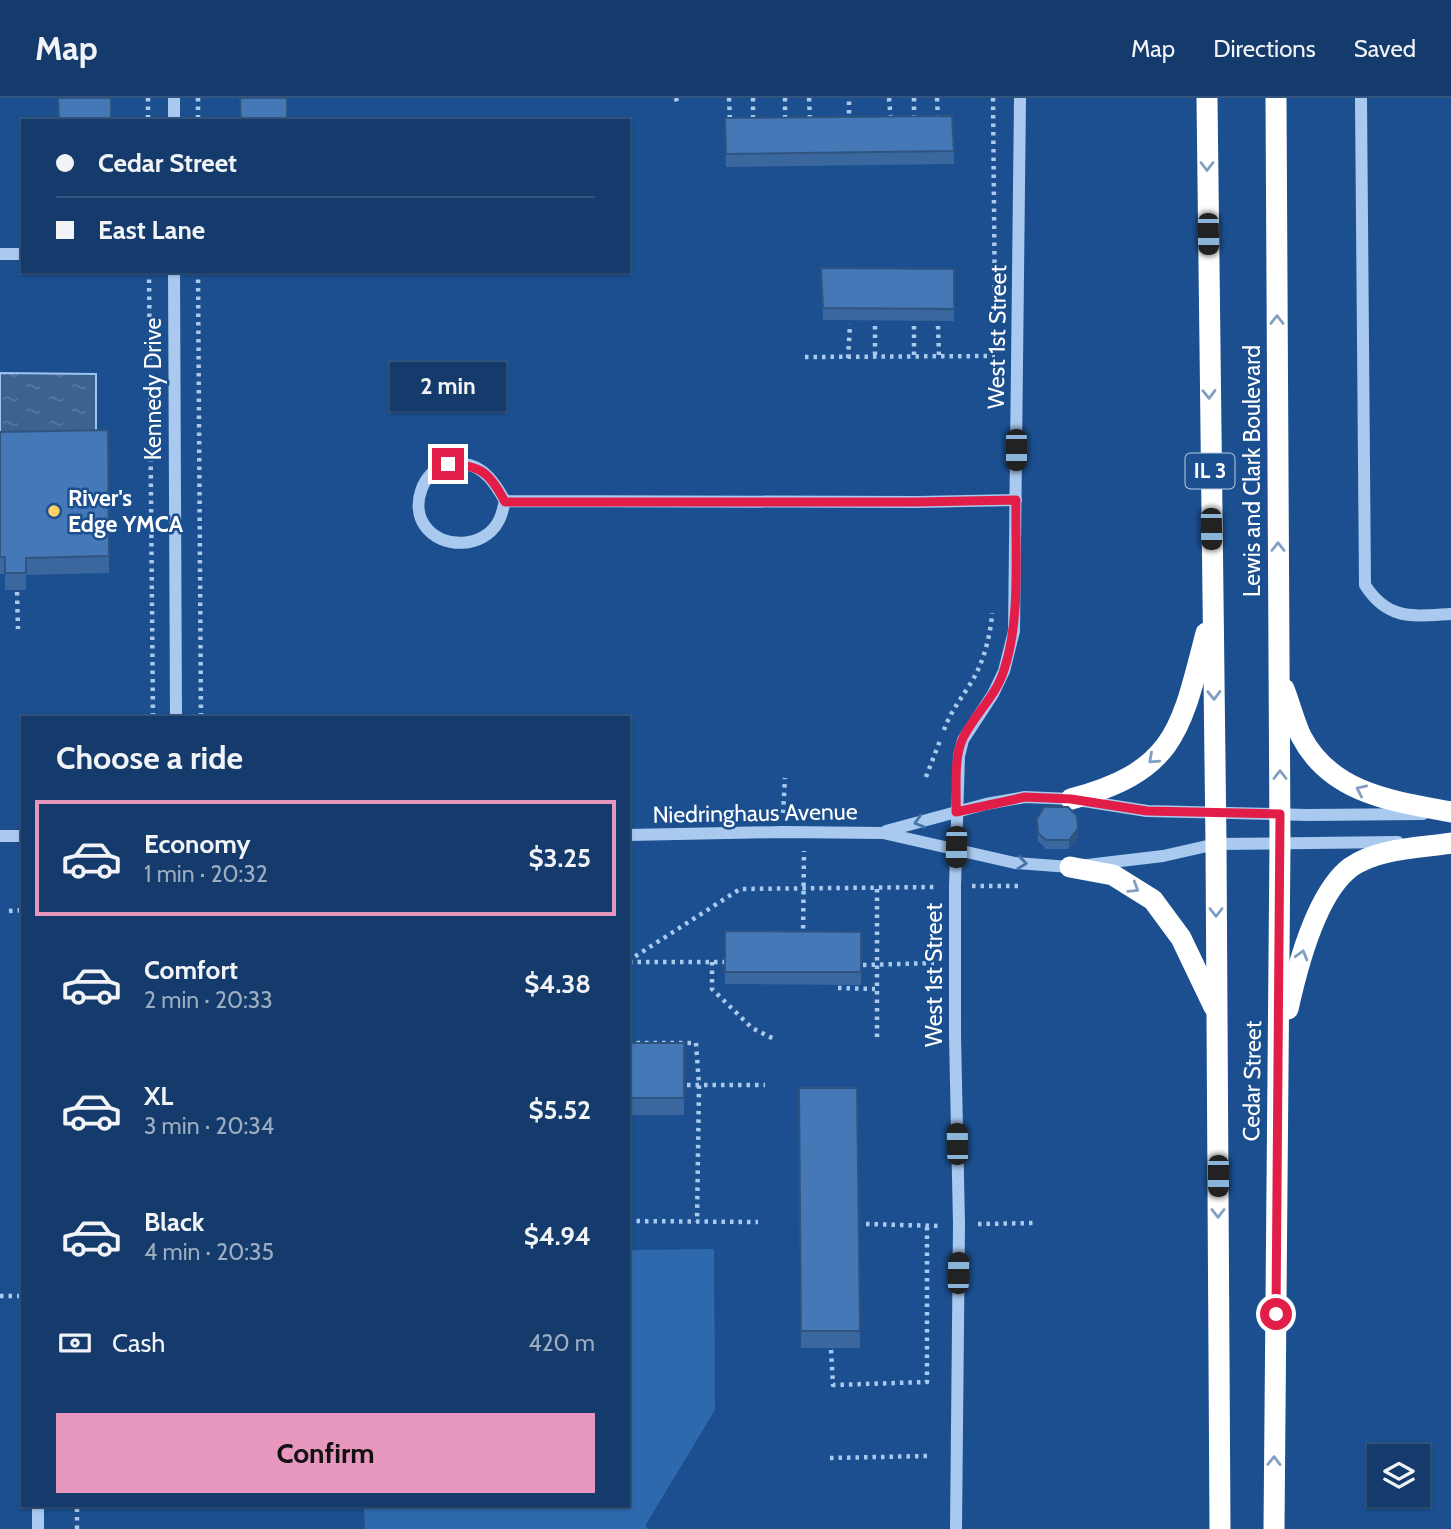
<!DOCTYPE html>
<meta charset="utf-8">
<style>
body{margin:0;font-family:Cabin,sans-serif;background:#1d4271;color:#f1f3f6;height:100vh;display:flex;flex-direction:column;font-size:26px;white-space:nowrap}
*{box-sizing:border-box;margin:0}
p{font-size:23px;color:#9dadc1}
.icon{flex:none;width:38px;height:38px;fill:none;stroke:currentColor;stroke-width:2;stroke-linecap:round;stroke-linejoin:round}
.map{position:relative;flex:1;overflow:hidden}
.side{position:absolute;left:21px;top:618px;width:609px;height:791px;display:flex;flex-direction:column;background:#143b6b;border-radius:0px;box-shadow:0 2px 5px #0004,0 0 0 2px #33557e}
.side>*{flex:none}
.banner{position:absolute;left:21px;top:21px;width:609px;height:154px;border-radius:0px;box-shadow:0 2px 5px #0004,0 0 0 2px #33557e;display:grid;align-content:center;height:154px;padding:0 35px;background:#143b6b}
.controls{position:absolute;left:1367px;top:1346px;display:grid;gap:14px}
.controls a{display:grid;place-items:center;width:63px;height:63px;border-radius:0px;background:#143b6b;box-shadow:0 2px 5px #0004,0 0 0 2px #33557e;font-size:35px}
.end{position:absolute;width:32px;height:32px;margin:-16px;border:9px solid #e11d48;background:#fff;box-shadow:0 0 0 4px #fff}
.from{border-radius:50%}
.bubble{position:absolute;height:49px;border-radius:0px;background:#143b6b;box-shadow:0 2px 5px #0004,0 0 0 2px #33557e;font-size:23px;font-weight:700;line-height:49px;text-align:center}
.car{position:absolute;width:21px;height:42px;margin:-21px -10px;border-radius:9px;box-shadow:0 0 5px 2px #0007;background:linear-gradient(#222 24%,#8ab4d8 0 40%,#222 0 76%,#8ab4d8 0 86%,#222 0)}
.banner b{display:flex;align-items:center;gap:24px;height:66px;font-size:26px}
.banner b+b{border-top:2px solid #33557e}
.banner i{width:18px;height:18px;background:#f1f3f6}
ul{padding:0;list-style:none}
li{display:flex;align-items:center;gap:21px;height:116px;margin:0 14px 10px;padding:0 21px;border:4px solid transparent;border-radius:0px}
li div{flex:1}
li b{display:block;font-size:26px}
li em{font-style:normal;font-weight:700}
li.on{border-color:#e797bd}
li>.icon{width:63px;height:63px;stroke-width:1.5}
h2{padding:0 35px;font-size:32px;line-height:84px}
.pay{display:flex;align-items:center;gap:18px;height:77px;padding:0 35px;font-size:26px}
.pay p{margin-inline-start:auto}
.cta{display:flex;gap:14px;margin-top:auto;padding:14px 35px}
.cta a{flex:1;height:80px;border-radius:0px;background:#e797bd;color:#111;font-size:28px;font-weight:700;line-height:80px;text-align:center}
header{display:flex;align-items:center;gap:42px;box-sizing:border-box;height:98px;padding:0 35px;background:#143b6b;border-bottom:2px solid #33557e}
header strong{font-size:33px}
nav{display:flex;gap:38px;margin-inline-start:auto;font-size:24px}
.map>svg:first-child{display:block}
.pitch{fill:#2e69ad}
.water{fill:url(#water-ripples);stroke:#9cc4f0;stroke-width:2}
.lines{fill:none;stroke-linecap:round;stroke-linejoin:round}
.path{stroke:#a9c9ee;stroke-width:4.5;stroke-dasharray:3.5 5;stroke-linecap:butt}
.minor{stroke:#a9c9ee;stroke-width:12}
.highway{stroke:#fff;stroke-width:21}
.wall{fill:#3a679d}
.shaded-wall{fill:#305480}
.building{fill:#4478b7;stroke:#305480;stroke-width:2}
.oneway{stroke:#829ec1}
.oneway2{stroke:#4674ac}
.route{stroke:#e11d48;stroke-width:9}
.poi-dot{fill:#ffd166;stroke:#1b4f8f;stroke-width:2.5}
.labels{text-anchor:middle;stroke-width:5;stroke-linejoin:round;paint-order:stroke}
.shield{fill:#1b4f8f;stroke:#bbcadd;stroke-width:2}
.shield-label{font-size:21px;font-weight:bold;fill:#fff}
.street-label{font-size:23px;fill:#fff;stroke:#1b4f8f}
.poi-label{font-size:23px;font-weight:bold;fill:#fff;stroke:#1b4f8f;text-anchor:start}
</style>
<header>
<strong>Map</strong>
<nav><a>Map</a><a>Directions</a><a>Saved</a></nav>
</header>
<div class="map">
<svg width="1451" height="1431" viewBox="0 0 1451 1431">
<defs>
<pattern id="water-ripples" width="26" height="14" patternUnits="userSpaceOnUse" patternTransform="scale(1.75)"><rect width="26" height="14" fill="#3c6290"/><path d="M2 4q2-2 4 0t4 0M15 11q2-2 4 0t4 0" fill="none" stroke="#597aa1"/></pattern>
</defs>
<rect width="100%" height="100%" fill="#1b4f8f"/>
<path class="pitch" d="M 714,1151 L 715,1312 L 645,1428 L 649,1431 L 365,1431 L 364,1407 L 628,1407 L 628,1152 Z"/>
<path class="water" d="M 0,275 L 96,276 L 96,337 L 0,338 Z"/>
<g class="lines">
<g class="path">
<path d="M 148,0 L 148,23"/>
<path d="M 198,0 L 198,23"/>
<path d="M 676,0 L 677,4"/>
<path d="M 729,0 L 730,25"/>
<path d="M 753,0 L 753,24"/>
<path d="M 785,0 L 785,24"/>
<path d="M 809,0 L 810,22"/>
<path d="M 889,0 L 891,24"/>
<path d="M 914,0 L 914,23"/>
<path d="M 937,0 L 938,24"/>
<path d="M 993,0 L 995,220"/>
<path d="M 849,24 L 849,0"/>
<path d="M 149,173 L 153,620"/>
<path d="M 198,173 L 201,620"/>
<path d="M 875,228 L 875,258"/>
<path d="M 914,228 L 914,258"/>
<path d="M 938,228 L 939,258"/>
<path d="M 805,259 L 995,258"/>
<path d="M 848,260 L 850,226"/>
<path d="M 17,494 L 18,531"/>
<path d="M 944,632 C 951,611 967,594 977,574 C 985,557 991,534 992,515"/>
<path d="M 926,679 L 941,640"/>
<path d="M 783,715 L 785,680"/>
<path d="M 972,788 L 1023,788"/>
<path d="M 877,791 L 877,939"/>
<path d="M 9,813 L 23,812"/>
<path d="M 803,839 L 804,753"/>
<path d="M 628,863 L 740,791 L 935,789"/>
<path d="M 629,864 L 724,864"/>
<path d="M 712,864 L 712,891 L 752,930 L 774,941"/>
<path d="M 863,867 L 934,865"/>
<path d="M 838,890 L 875,891"/>
<path d="M 628,945 L 696,945 L 699,987 L 697,1124"/>
<path d="M 687,987 L 765,987"/>
<path d="M 628,1123 L 758,1124"/>
<path d="M 866,1126 L 941,1128"/>
<path d="M 978,1126 L 1033,1125"/>
<path d="M 0,1198 L 23,1198"/>
<path d="M 831,1252 L 833,1287 L 927,1284 L 927,1128"/>
<path d="M 830,1360 L 927,1358"/>
<path d="M 77,1431 L 77,1407"/>
</g>
<g class="minor">
<path d="M 174,0 L 174,23"/>
<path d="M 1361,0 L 1365,487 C 1388,523 1413,518 1451,516"/>
<path d="M 0,156 L 23,156"/>
<path d="M 174,173 L 176,620"/>
<path d="M 505,403 C 503,410 502,418 498,424 C 484,450 442,452 425,428 C 410,407 423,373 447,366 C 451,365 458,366 463,366 C 484,367 496,387 505,403 L 918,404 L 1016,402"/>
<path d="M 886,733 L 986,706 L 1025,699 L 1071,701 L 1147,713 L 1308,717 L 1423,716"/>
<path d="M 628,737 L 783,734 L 883,735 L 1015,765 L 1070,769 L 1163,758 L 1216,746 L 1398,744"/>
<path d="M 0,738 L 23,738"/>
<path d="M 38,1407 L 38,1431"/>
<path d="M 956,1431 L 959,1126 L 955,938 L 955,788 L 959,658 L 963,642 L 993,596 L 1004,573 L 1014,533 L 1020,0"/>
</g>
<g class="highway">
<path d="M 1207,0 L 1216,746 L 1220,1431"/>
<path d="M 1284,591 C 1290,606 1294,623 1301,638 C 1331,696 1393,703 1451,714"/>
<path d="M 1071,701 C 1176,673 1181,632 1206,535"/>
<path d="M 1070,769 L 1113,777 L 1153,802 L 1181,840 L 1214,909"/>
<path d="M 1288,911 C 1297,870 1316,795 1351,769 C 1378,750 1420,750 1451,745"/>
<path d="M 1274,1431 L 1280,745 L 1276,0"/>
</g>
</g>
<g class="wall">
<path d="M 725,20 L 954,53 L 954,66 L 726,69 Z"/>
<path d="M 821,170 L 954,171 L 954,223 L 823,222 Z"/>
<path d="M 108,332 L 109,475 L 26,477 L 26,492 L 5,492 L 5,476 L 0,476 L 0,334 Z"/>
<path d="M 1037,721 L 1078,739 L 1069,751 L 1046,751 L 1038,743 Z"/>
<path d="M 725,833 L 861,834 L 861,887 L 725,886 Z"/>
<rect x="628" y="945" width="56" height="72"/>
<path d="M 799,990 L 857,990 L 860,1250 L 801,1250 Z"/>
</g>
<path class="shaded-wall" d="M 1078,730 L 1078,739 L 1069,751 L 1069,742 Z"/>
<g class="building">
<path d="M 58,0 L 111,0 L 111,23 L 59,23 Z"/>
<path d="M 240,0 L 287,0 L 287,23 L 241,23 Z"/>
<path d="M 952,18 L 954,53 L 726,56 L 725,20 Z"/>
<path d="M 821,170 L 954,171 L 954,211 L 823,210 Z"/>
<path d="M 108,332 L 109,458 L 26,460 L 26,475 L 5,475 L 5,459 L 0,459 L 0,334 Z"/>
<path d="M 1044,709 L 1068,709 L 1077,718 L 1078,730 L 1069,742 L 1046,742 L 1038,735 L 1037,721 Z"/>
<path d="M 725,833 L 861,834 L 861,874 L 725,874 Z"/>
<rect x="628" y="945" width="56" height="55"/>
<path d="M 799,990 L 857,990 L 860,1233 L 801,1233 Z"/>
</g>
<defs><path id="oneway-chevron" d="M-2-3.5L2.5 0L-2 3.5" fill="none" stroke-width="1.6" stroke-linecap="round" stroke-linejoin="round" transform="scale(1.75)"/></defs>
<g class="oneway">
<use href="#oneway-chevron" transform="translate(1207 68) rotate(90)"/>
<use href="#oneway-chevron" transform="translate(1277 222) rotate(-90)"/>
<use href="#oneway-chevron" transform="translate(1209 296) rotate(89)"/>
<use href="#oneway-chevron" transform="translate(1278 449) rotate(-90)"/>
<use href="#oneway-chevron" transform="translate(1214 597) rotate(89)"/>
<use href="#oneway-chevron" transform="translate(1153 661) rotate(138)"/>
<use href="#oneway-chevron" transform="translate(1280 677) rotate(-90)"/>
<use href="#oneway-chevron" transform="translate(1361 692) rotate(-155)"/>
<use href="#oneway-chevron" transform="translate(1134 790) rotate(32)"/>
<use href="#oneway-chevron" transform="translate(1216 814) rotate(90)"/>
<use href="#oneway-chevron" transform="translate(1302 857) rotate(-74)"/>
<use href="#oneway-chevron" transform="translate(1218 1115) rotate(90)"/>
<use href="#oneway-chevron" transform="translate(1274 1363) rotate(-89)"/>
</g>
<g class="oneway2">
<use href="#oneway-chevron" transform="translate(919 724) rotate(164)"/>
<use href="#oneway-chevron" transform="translate(1022 765) rotate(7)"/>
</g>
<g class="lines">
<path class="route" d="M 448,366 C 481,367 490,375 505,404 L 918,404 L 1016,402 C 1015,455 1021,522 1004,572 C 996,598 975,616 963,640 C 953,661 957,692 956,714 L 1025,699 L 1071,701 L 1147,713 L 1280,716 L 1276,1216"/>
</g>
<circle class="poi-dot" cx="54" cy="413" r="7"/>
<g class="labels">
<rect class="shield" x="1185.5" y="355.5" width="49" height="35" rx="5"/>
<g class="shield-label">
<text x="1210" y="380">IL 3</text>
</g>
<g class="street-label">
<text transform="translate(997 239) rotate(-89)" y="8">West 1st Street</text>
<text transform="translate(153 291) rotate(-90)" y="8">Kennedy Drive</text>
<text transform="translate(1252 373) rotate(-90)" y="8">Lewis and Clark Boulevard</text>
<text transform="translate(755 715) rotate(-1)" y="8">Niedringhaus Avenue</text>
<text transform="translate(934 877) rotate(-90)" y="8">West 1st Street</text>
<text transform="translate(1252 983) rotate(-89)" y="8">Cedar Street</text>
</g>
<g class="poi-label">
<text x="68" y="408">River's<tspan x="68" dy="26">Edge YMCA</tspan></text>
</g>
</g>
</svg>
<div class="controls">
<a><svg class="icon" aria-label="layers" viewBox="0 0 24 24"><path d="M12 4l9 5-9 5-9-5zM3 14l9 5 9-5"/></svg></a>
</div>
<i class="end from" style="left:1276px;top:1216px"></i>
<i class="end" style="left:448px;top:366px"></i>
<div class="bubble" style="left:390px;top:264px;width:116px">2 min</div>
<i class="car" style="left:1208px;top:136px;rotate:179deg"></i>
<i class="car" style="left:1016px;top:352px;rotate:180deg"></i>
<i class="car" style="left:1211px;top:431px;rotate:179deg"></i>
<i class="car" style="left:956px;top:749px;rotate:181deg"></i>
<i class="car" style="left:957px;top:1046px;rotate:359deg"></i>
<i class="car" style="left:1218px;top:1078px;rotate:180deg"></i>
<i class="car" style="left:958px;top:1175px;rotate:1deg"></i>
<div class="banner">
<b><i class="from"></i>Cedar Street</b>
<b><i></i>East Lane</b>
</div>
<section class="side">
<h2>Choose a ride</h2>
<ul>
<li class="on"><svg class="icon" aria-label="car" viewBox="0 0 24 24"><path d="M5 17H2v-5l4-1 3-4h7l3 4 3 1v5h-3M9 17h6M6 11h13"/><circle cx="7" cy="17" r="2"/><circle cx="17" cy="17" r="2"/></svg><div><b>Economy</b><p>1 min · 20:32</p></div><em>$3.25</em></li>
<li><svg class="icon" aria-label="car" viewBox="0 0 24 24"><path d="M5 17H2v-5l4-1 3-4h7l3 4 3 1v5h-3M9 17h6M6 11h13"/><circle cx="7" cy="17" r="2"/><circle cx="17" cy="17" r="2"/></svg><div><b>Comfort</b><p>2 min · 20:33</p></div><em>$4.38</em></li>
<li><svg class="icon" aria-label="car" viewBox="0 0 24 24"><path d="M5 17H2v-5l4-1 3-4h7l3 4 3 1v5h-3M9 17h6M6 11h13"/><circle cx="7" cy="17" r="2"/><circle cx="17" cy="17" r="2"/></svg><div><b>XL</b><p>3 min · 20:34</p></div><em>$5.52</em></li>
<li><svg class="icon" aria-label="car" viewBox="0 0 24 24"><path d="M5 17H2v-5l4-1 3-4h7l3 4 3 1v5h-3M9 17h6M6 11h13"/><circle cx="7" cy="17" r="2"/><circle cx="17" cy="17" r="2"/></svg><div><b>Black</b><p>4 min · 20:35</p></div><em>$4.94</em></li>
</ul>
<div class="pay"><svg class="icon" aria-label="cash" viewBox="0 0 24 24"><path d="M3 7h18v10H3z"/><circle cx="12" cy="12" r="2"/></svg>Cash<p>420 m</p></div>
<div class="cta"><a>Confirm</a></div>
</section>
</div>
